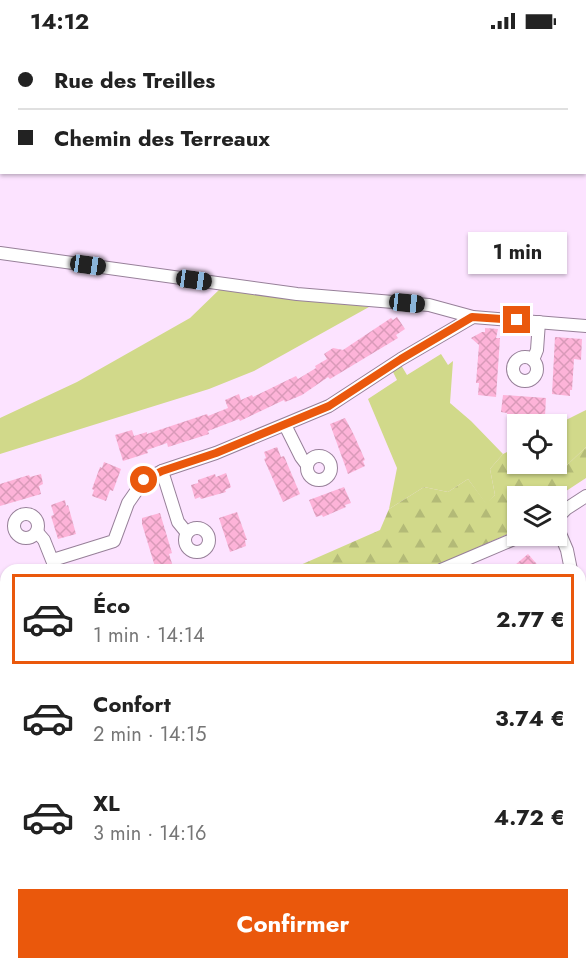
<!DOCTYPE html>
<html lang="fr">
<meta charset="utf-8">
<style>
body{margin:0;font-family:Jost,sans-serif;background:#f6f6f6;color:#222;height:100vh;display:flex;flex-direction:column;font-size:22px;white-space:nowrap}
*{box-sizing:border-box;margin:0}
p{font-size:20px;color:#767676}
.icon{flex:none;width:33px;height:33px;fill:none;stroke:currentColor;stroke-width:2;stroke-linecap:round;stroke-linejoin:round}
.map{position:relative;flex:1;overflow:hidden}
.details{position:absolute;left:0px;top:522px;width:586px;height:406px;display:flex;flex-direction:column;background:#fff;border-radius:18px 18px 0 0;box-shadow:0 2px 4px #0004}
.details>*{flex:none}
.banner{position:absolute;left:0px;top:0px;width:586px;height:132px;box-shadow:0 2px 4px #0004;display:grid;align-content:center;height:132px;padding:0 18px;background:#fff}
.tools{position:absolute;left:507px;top:372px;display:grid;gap:12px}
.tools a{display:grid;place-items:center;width:60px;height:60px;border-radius:0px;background:#fff;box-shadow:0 2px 4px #0004;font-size:30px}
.end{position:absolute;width:27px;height:27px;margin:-14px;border:8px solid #ea580c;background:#fff;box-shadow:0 0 0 3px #fff}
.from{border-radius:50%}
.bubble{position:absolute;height:42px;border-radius:0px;background:#fff;box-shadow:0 2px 4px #0004;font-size:20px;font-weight:700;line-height:42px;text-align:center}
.car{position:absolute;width:18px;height:36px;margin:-18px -9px;border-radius:8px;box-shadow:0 0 4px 2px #0007;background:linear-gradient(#222 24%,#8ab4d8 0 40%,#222 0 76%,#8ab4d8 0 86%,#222 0)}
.banner b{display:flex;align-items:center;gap:21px;height:57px;font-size:22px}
.banner b+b{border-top:2px solid #e0e0e0}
.banner i{width:15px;height:15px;background:#222}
ul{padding:10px 0 0;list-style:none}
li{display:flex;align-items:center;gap:18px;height:90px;margin:0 12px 9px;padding:0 6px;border:3px solid transparent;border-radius:0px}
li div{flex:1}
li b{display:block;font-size:22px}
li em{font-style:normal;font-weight:700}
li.selected{border-color:#ea580c}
li>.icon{width:54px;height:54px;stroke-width:1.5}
.cta{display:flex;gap:12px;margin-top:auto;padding:12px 18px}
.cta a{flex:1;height:69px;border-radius:0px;background:#ea580c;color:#fff;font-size:24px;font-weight:700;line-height:69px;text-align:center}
.status{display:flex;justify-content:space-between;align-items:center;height:42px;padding:0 30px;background:#fff;direction:ltr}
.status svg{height:16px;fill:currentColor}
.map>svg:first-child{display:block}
.green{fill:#d1d98a}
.forest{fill:url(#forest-firs)}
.building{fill:url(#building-cross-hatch)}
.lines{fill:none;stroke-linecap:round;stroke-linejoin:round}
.street-casing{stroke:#978099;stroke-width:14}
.street{stroke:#fff;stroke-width:12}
.route{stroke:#ea580c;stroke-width:8}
</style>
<div class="status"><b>14:12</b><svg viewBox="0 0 49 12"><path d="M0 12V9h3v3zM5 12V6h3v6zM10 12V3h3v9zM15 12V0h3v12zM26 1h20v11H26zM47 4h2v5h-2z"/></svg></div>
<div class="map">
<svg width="586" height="928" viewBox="0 0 586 928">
<defs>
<pattern id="forest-firs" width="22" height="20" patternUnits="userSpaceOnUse" patternTransform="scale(1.5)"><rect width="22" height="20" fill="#d1d98a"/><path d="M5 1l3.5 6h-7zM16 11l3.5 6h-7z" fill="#b3ba77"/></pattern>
<pattern id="building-cross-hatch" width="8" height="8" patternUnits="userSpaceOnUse" patternTransform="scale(1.5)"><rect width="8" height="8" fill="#fdb3d8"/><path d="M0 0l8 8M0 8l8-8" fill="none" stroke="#d99ab9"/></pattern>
</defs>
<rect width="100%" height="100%" fill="#fce3ff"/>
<g class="green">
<path d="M 222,245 L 369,265 L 254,329 L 209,347 L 0,412 L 0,376 L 77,340 L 190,276 Z"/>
<path d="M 441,312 L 448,323 L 453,319 L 450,361 L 471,379 L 503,412 L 490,427 L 495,453 L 486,462 L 468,437 L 448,450 L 424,445 L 389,467 L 397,426 L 368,357 L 397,338 L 392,328 L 401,323 L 407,333 Z"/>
<path d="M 586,368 L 586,405 L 564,426 L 557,418 L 556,383 Z"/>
</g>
<path class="forest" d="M 517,405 L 518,422 L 556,422 L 557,418 L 564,426 L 586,405 L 586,436 L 557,455 L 518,454 L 517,488 L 427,528 L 289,528 L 380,488 L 389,467 L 424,445 L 448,450 L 468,437 L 486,461 L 495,453 L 490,427 L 503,412 Z"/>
<g class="building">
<path d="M 397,275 L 405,287 L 396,293 L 398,296 L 330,337 L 328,335 L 302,353 L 285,360 L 284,358 L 240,379 L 239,377 L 208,389 L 209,392 L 168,405 L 167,401 L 147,408 L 148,411 L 123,419 L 115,393 L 132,388 L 134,394 L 147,390 L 147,392 L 207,372 L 208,374 L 228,366 L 225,358 L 239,352 L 241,358 L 252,353 L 253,355 L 296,334 L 298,337 L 316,326 L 315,324 L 327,317 L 324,312 L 333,306 L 343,308 L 391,276 L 393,278 Z"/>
<path d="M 485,286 L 498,287 L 496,296 L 500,296 L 496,355 L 478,353 L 479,341 L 476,341 L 479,303 L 471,296 L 482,290 L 485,290 Z"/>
<path d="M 555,295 L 582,297 L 581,318 L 574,317 L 572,348 L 570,348 L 570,354 L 552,352 Z"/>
<path d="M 503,353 L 546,356 L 545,374 L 507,373 L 507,371 L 501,370 Z"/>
<path d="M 345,376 L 354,393 L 365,418 L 363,419 L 365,424 L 348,432 L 330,382 Z"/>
<path d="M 277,405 L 281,415 L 284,414 L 300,452 L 283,460 L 264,417 L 266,416 L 264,410 Z"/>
<path d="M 104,420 L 121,427 L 113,449 L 110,448 L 106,459 L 92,454 L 94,448 L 92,447 L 100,425 L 102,426 Z"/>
<path d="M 226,431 L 231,445 L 225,448 L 226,450 L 201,457 L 200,455 L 195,457 L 191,443 L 198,441 L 198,438 L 215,432 L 216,435 Z"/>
<path d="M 41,432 L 43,442 L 39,444 L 41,452 L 0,464 L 0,442 L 29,433 L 30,435 Z"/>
<path d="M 344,445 L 351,461 L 345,463 L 346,465 L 323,475 L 322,473 L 316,475 L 309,458 Z"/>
<path d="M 65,458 L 66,464 L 68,463 L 76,492 L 58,497 L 51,474 L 54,473 L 51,463 Z"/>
<path d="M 237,470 L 247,498 L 245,498 L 246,504 L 230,510 L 219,476 Z"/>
<path d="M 160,471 L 172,511 L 169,512 L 174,528 L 156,528 L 142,482 L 142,476 Z"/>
<path d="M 528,512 L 542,528 L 509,528 Z"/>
</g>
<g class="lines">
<g class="street-casing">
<g id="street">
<path d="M 0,211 L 297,252 L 429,263 L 473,275 L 586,284"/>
<circle cx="525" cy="327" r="12"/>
<path d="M 533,318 L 537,308 L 539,280"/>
<path d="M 285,383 L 301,415 L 307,423"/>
<circle cx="319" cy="426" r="12"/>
<path d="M 162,429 L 178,480 L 187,491"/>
<circle cx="26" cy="484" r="12"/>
<path d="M 556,477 L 566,467 L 586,454"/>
<path d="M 556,482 L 567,508 L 571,528"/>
<circle cx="197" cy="498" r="12"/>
<path d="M 37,490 L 44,498 L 56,528"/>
<path d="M 53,518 L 114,499 L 128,461 L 144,438 L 162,429 L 216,411 L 329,364 L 401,317 L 473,275"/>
<path d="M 441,528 L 521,494"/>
<path d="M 580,576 L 586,604"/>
<path d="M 0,687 L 6,701"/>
<path d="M 580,784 L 586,783"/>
<path d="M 580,910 L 586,905"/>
<path d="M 120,922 L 123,928"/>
<path d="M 408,922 L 428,928"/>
<path d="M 545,922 L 550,928"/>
<path d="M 579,922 L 583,928"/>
<path d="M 349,928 L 352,922"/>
<path d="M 438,928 L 440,922"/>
</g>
</g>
<use href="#street" class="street"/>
</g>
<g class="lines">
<path class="route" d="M 144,438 L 162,429 L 216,411 L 329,364 L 401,317 L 472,275 L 517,278"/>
</g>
</svg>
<div class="tools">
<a><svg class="icon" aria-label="locate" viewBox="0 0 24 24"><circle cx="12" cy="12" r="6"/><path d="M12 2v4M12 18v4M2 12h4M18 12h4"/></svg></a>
<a><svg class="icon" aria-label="layers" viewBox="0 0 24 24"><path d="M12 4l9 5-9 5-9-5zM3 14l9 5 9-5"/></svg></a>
</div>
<i class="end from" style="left:144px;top:438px"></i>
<i class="end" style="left:517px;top:278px"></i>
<div class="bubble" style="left:468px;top:190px;width:99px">1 min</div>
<i class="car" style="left:88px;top:223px;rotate:98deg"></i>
<i class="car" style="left:194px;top:238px;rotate:98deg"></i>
<i class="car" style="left:407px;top:261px;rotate:96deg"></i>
<div class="banner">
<b><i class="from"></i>Rue des Treilles</b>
<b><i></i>Chemin des Terreaux</b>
</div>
<section class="details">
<ul>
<li class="selected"><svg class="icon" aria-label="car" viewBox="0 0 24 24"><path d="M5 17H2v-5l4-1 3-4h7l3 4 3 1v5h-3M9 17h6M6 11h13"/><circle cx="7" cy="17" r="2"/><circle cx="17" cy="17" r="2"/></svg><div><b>Éco</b><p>1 min · 14:14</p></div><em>2.77 €</em></li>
<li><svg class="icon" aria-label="car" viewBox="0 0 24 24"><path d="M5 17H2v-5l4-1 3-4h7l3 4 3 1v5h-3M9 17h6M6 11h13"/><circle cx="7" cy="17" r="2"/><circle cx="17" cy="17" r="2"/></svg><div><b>Confort</b><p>2 min · 14:15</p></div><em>3.74 €</em></li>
<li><svg class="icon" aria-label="car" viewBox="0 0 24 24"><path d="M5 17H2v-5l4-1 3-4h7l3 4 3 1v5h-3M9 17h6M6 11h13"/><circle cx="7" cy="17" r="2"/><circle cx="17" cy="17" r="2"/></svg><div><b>XL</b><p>3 min · 14:16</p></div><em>4.72 €</em></li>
</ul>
<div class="cta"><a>Confirmer</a></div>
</section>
</div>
